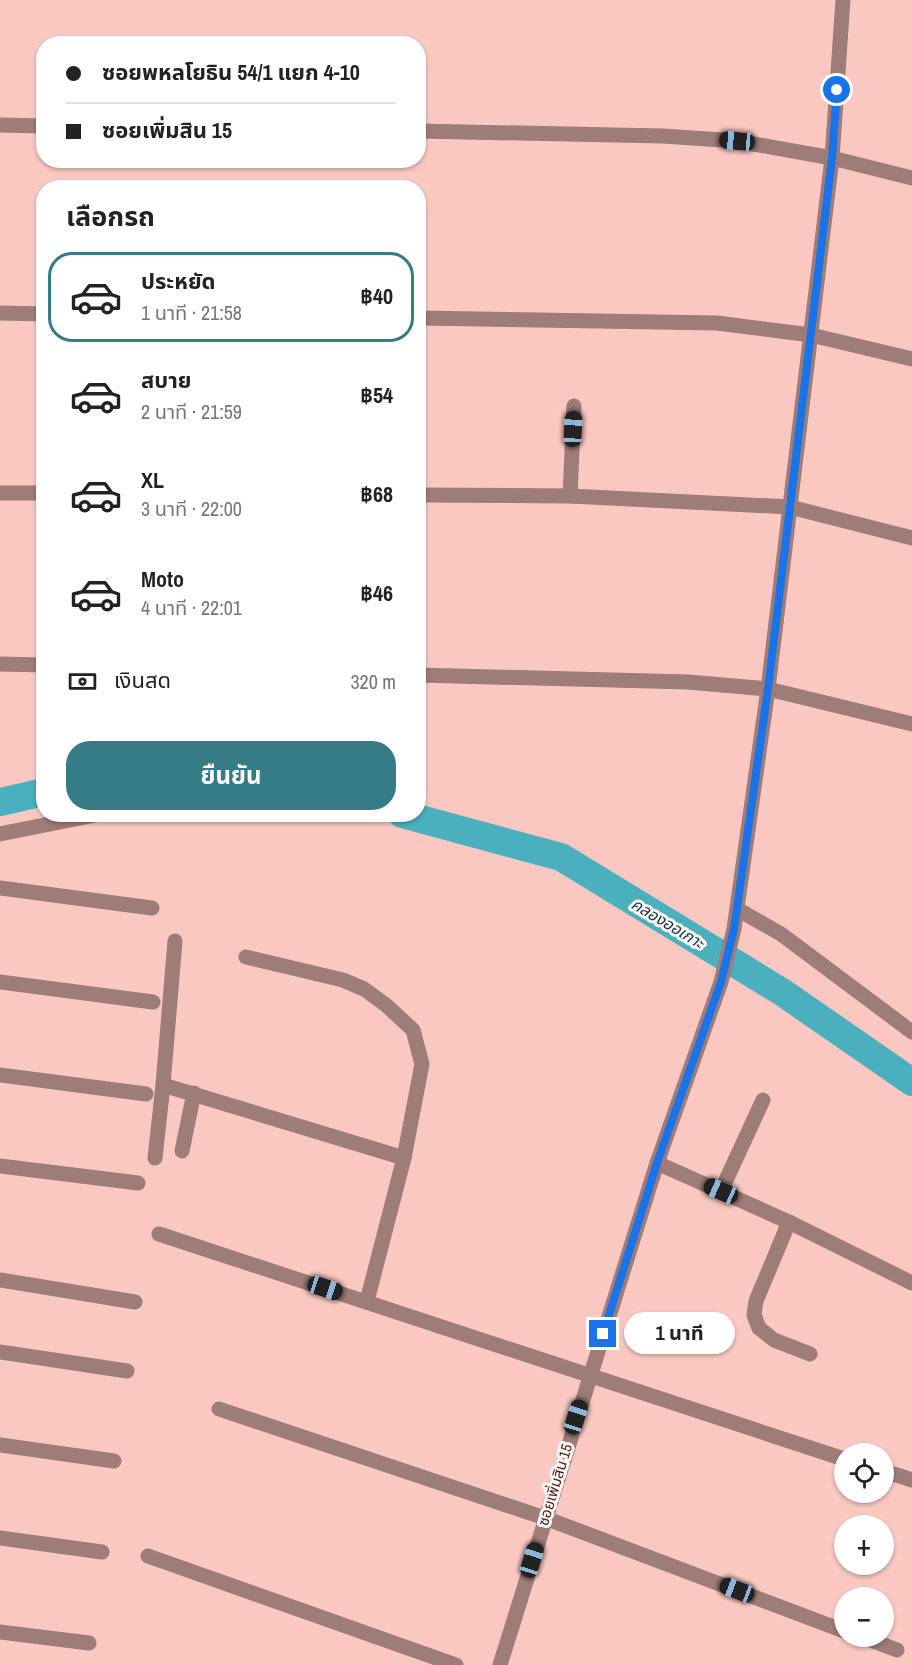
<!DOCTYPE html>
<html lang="th">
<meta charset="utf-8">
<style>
body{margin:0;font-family:"Archivo Narrow","Noto Sans Thai",sans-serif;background:#f6f6f6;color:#222;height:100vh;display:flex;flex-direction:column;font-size:22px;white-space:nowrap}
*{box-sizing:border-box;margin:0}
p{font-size:20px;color:#767676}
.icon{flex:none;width:33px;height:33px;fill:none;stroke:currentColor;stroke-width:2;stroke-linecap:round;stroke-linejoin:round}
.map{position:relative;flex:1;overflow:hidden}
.details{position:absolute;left:36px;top:180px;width:390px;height:642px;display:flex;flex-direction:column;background:#fff;border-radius:24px;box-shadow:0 2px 4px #0004}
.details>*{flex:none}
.top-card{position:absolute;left:36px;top:36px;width:390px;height:132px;border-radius:24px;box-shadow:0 2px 4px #0004;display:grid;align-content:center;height:132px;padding:0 30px;background:#fff}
.tools{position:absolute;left:834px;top:1443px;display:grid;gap:12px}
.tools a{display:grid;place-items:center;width:60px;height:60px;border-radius:50%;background:#fff;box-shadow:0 2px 4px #0004;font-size:30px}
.end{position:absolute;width:27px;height:27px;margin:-14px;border:8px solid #1a73e8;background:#fff;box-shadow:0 0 0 3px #fff}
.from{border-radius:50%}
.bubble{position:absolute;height:42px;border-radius:21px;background:#fff;box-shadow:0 2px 4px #0004;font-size:20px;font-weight:700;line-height:42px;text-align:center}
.car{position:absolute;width:18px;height:36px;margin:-18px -9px;border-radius:8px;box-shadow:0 0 4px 2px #0007;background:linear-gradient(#222 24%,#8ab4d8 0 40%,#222 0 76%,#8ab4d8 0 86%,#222 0)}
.top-card b{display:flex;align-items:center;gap:21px;height:57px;font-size:22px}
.top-card b+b{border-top:2px solid #e0e0e0}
.top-card i{width:15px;height:15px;background:#222}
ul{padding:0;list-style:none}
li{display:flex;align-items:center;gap:18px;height:90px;margin:0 12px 9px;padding:0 18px;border:3px solid transparent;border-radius:24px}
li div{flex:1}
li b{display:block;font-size:22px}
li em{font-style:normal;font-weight:700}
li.current{border-color:#357c86}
li>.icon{width:54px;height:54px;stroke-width:1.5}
h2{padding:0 30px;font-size:27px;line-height:72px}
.pay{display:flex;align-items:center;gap:15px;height:66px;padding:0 30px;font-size:22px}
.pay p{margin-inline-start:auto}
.button{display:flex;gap:12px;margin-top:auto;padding:12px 30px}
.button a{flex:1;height:69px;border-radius:24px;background:#357c86;color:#fff;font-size:24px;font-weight:700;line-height:69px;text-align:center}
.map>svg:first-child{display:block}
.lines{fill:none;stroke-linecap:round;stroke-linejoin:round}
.canal{stroke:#4ab0be;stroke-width:28}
.minor{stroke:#9e7c77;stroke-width:15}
.route{stroke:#1a73e8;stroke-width:8}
.labels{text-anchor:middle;stroke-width:6;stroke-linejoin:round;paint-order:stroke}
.street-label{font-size:15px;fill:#452522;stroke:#fdf4f3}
.water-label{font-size:16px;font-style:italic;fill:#07393f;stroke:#fdf4f3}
</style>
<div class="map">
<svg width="912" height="1665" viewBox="0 0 912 1665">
<rect width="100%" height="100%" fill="#fac8c1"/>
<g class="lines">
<g class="canal">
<path d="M 0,802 L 44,792"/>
<path d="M 402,814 L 561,857 L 782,992 L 912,1082"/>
</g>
<g class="minor">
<path d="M 0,125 L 44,126"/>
<path d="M 418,131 L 663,136 L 737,141 L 832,158 L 912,178"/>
<path d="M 0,313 L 44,314"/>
<path d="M 418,318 L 717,323 L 811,335 L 912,359"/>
<path d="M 0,493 L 44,493"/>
<path d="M 418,495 L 570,496 L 790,507 L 912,538"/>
<path d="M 570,496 L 574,406"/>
<path d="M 0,664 L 44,665"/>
<path d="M 418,675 L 688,682 L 768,689 L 912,724"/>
<path d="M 0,834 L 100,814"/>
<path d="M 0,888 L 152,908"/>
<path d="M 737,909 L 781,934 L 912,1032"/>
<path d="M 246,957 L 343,980 L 364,989 L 386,1005 L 413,1030 L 422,1064 L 404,1158 L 367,1301"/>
<path d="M 0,982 L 153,1002"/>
<path d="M 0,1075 L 146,1094"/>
<path d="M 163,1085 L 175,941"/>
<path d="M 182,1151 L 194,1093"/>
<path d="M 155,1158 L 163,1085 L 404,1158"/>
<path d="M 657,1163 L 789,1222 L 912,1283"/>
<path d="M 0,1166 L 138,1183"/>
<path d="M 721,1191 L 763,1100"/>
<path d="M 789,1222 L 756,1301 L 754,1315 L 759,1328 L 774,1340 L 810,1354"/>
<path d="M 159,1234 C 388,1308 616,1385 844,1459"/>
<path d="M 0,1280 L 135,1302"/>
<path d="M 0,1352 L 127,1371"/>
<path d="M 219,1409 L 545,1518 L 844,1631"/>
<path d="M 0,1445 L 114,1461"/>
<path d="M 884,1471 L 912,1480"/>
<path d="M 0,1538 L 102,1552"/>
<path d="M 148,1556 L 456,1665"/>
<path d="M 0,1632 L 89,1643"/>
<path d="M 860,1636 L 897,1650"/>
<path d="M 500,1665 L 657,1163 L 721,982 L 734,929 L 768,689 L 832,158 L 843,0"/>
</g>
</g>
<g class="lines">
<path class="route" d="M 603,1334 L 657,1163 L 721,982 L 734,929 L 768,689 L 832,158 L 837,90"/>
</g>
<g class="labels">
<g class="street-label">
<text transform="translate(555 1485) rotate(-73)" y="5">ซอยเพิ่มสิน 15</text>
</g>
<g class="water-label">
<text transform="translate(668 923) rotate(31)" y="6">คลองออเกาะ</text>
</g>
</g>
</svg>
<div class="tools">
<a><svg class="icon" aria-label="locate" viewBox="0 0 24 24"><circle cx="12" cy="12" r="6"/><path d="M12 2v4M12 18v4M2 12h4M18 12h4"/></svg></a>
<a>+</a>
<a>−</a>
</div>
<i class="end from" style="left:837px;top:90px"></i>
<i class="end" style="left:603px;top:1334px"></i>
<div class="bubble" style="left:624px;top:1312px;width:111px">1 นาที</div>
<i class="car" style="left:737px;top:141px;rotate:275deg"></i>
<i class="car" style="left:573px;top:429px;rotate:3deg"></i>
<i class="car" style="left:721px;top:1191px;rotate:294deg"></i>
<i class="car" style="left:325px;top:1288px;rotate:108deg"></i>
<i class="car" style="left:576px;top:1417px;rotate:18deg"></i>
<i class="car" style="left:532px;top:1560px;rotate:17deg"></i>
<i class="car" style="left:737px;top:1590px;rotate:291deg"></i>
<div class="top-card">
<b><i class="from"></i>ซอยพหลโยธิน 54/1 แยก 4-10</b>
<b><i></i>ซอยเพิ่มสิน 15</b>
</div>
<section class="details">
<h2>เลือกรถ</h2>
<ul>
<li class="current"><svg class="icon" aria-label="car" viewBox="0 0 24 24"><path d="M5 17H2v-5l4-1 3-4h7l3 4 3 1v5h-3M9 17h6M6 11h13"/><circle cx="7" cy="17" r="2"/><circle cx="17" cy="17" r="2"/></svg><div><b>ประหยัด</b><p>1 นาที · 21:58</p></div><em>฿40</em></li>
<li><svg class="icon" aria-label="car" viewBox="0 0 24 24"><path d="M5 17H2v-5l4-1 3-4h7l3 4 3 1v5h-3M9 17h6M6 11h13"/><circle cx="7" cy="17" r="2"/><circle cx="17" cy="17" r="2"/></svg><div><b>สบาย</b><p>2 นาที · 21:59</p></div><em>฿54</em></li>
<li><svg class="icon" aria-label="car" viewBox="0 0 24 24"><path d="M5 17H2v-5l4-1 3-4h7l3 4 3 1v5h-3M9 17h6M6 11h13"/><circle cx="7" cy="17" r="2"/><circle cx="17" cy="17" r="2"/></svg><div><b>XL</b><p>3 นาที · 22:00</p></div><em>฿68</em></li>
<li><svg class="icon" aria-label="car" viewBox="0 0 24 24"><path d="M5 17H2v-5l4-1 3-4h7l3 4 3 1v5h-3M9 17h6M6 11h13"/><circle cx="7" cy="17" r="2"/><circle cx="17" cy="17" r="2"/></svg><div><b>Moto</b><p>4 นาที · 22:01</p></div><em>฿46</em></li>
</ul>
<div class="pay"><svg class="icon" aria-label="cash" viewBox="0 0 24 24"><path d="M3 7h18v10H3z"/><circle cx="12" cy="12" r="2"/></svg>เงินสด<p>320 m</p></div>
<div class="button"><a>ยืนยัน</a></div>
</section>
</div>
